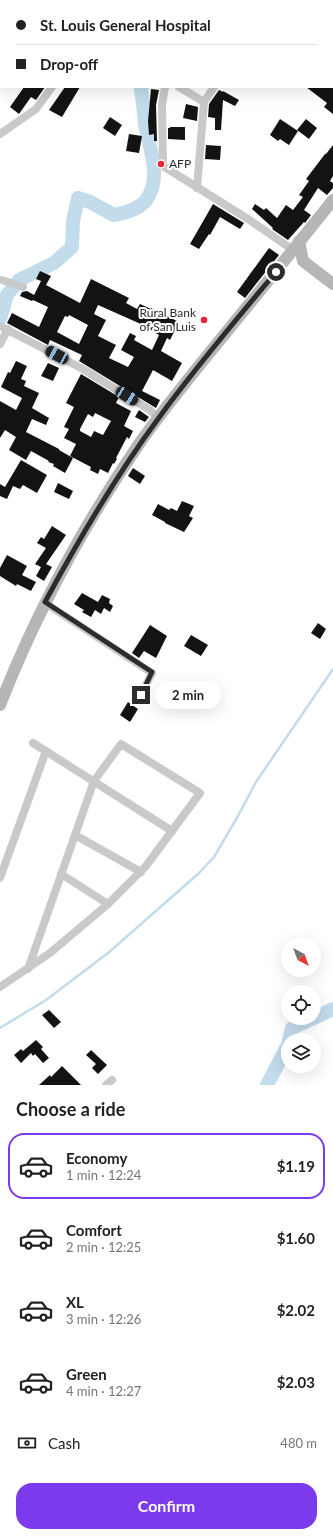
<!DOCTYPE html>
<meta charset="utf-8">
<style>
body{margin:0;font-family:Lato,sans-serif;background:#f6f6f6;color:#222;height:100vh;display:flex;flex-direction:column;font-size:15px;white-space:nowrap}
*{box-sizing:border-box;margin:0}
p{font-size:13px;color:#767676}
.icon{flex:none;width:22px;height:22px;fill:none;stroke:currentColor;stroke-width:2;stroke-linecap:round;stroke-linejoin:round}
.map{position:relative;height:1085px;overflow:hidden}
.panel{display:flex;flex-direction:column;background:#fff;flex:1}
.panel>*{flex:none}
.guide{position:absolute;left:0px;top:0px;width:333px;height:88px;box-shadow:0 4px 16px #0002;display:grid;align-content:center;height:88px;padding:0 16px;background:#fff}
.needle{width:26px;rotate:139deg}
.fabs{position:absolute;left:281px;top:937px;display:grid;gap:8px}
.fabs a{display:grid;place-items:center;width:40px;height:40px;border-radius:50%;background:#fff;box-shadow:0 4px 16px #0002;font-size:20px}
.end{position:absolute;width:18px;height:18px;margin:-9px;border:5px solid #2c2c2c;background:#fff;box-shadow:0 0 0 2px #fff}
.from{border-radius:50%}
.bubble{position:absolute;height:28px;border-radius:14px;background:#fff;box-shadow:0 4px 16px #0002;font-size:13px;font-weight:700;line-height:28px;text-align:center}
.car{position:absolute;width:12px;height:24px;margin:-12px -6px;border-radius:5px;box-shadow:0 0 3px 1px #0007;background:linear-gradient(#222 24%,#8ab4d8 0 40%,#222 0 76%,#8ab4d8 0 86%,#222 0)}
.guide b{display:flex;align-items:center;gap:14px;height:38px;font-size:15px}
.guide b+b{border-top:1px solid #e0e0e0}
.guide i{width:10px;height:10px;background:#222}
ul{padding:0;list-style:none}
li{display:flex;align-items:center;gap:12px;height:66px;margin:0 8px 6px;padding:0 8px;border:2px solid transparent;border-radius:16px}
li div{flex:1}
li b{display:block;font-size:15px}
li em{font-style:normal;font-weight:700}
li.on{border-color:#7c3aed}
li>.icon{width:36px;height:36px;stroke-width:1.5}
h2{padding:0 16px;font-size:18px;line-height:48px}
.pay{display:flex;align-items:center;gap:10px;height:44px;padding:0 16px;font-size:15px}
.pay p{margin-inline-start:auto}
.cta{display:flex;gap:8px;margin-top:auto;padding:8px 16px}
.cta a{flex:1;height:46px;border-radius:16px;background:#7c3aed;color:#fff;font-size:16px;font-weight:700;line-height:46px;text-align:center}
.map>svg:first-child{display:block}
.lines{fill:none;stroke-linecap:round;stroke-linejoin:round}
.stream{stroke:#c2dcec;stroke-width:2.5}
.river{stroke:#c2dcec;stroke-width:14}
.building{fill:#131313;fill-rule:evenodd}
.street{stroke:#c9c9c9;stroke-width:8}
.secondary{stroke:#b6b6b6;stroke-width:12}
.route{stroke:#2c2c2c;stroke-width:5}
.poi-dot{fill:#ec2436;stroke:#fff;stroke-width:1.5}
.labels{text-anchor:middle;stroke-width:4;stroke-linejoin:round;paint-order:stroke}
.poi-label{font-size:12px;fill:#2c2c2c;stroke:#fff;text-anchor:start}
</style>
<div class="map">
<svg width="333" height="1085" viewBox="0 0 333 1085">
<rect width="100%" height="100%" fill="#fff"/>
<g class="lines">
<path class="stream" d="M 0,1028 L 46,1000 L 108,953 L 198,874 L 214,857 L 238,816 L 256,782 L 333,669"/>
<g class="river">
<path d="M 152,1 L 153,0"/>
<path d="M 0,319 L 7,295 L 19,280 L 54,263 L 72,247 L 73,221 L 78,198 L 90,202 L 114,215 C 125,213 141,208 147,199 C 162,176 149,148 145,124 C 144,112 143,101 141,90 L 142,87"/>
<path d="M 314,1018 L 333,1009"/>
<path d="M 289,1040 L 292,1028 L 314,1018"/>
<path d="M 267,1085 L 288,1045"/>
</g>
</g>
<g class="building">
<path d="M 24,87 L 45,87 L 36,100 L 31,97 L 19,114 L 10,107 Z"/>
<path d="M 65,87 L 80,87 L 62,117 L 49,110 Z"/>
<path d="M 306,87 L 333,87 L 333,114 L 324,107 L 327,103 Z"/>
<path d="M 151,89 L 159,90 L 156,105 L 157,141 L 154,141 L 154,134 L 149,135 L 148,121 Z"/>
<path d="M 219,90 L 223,92 L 223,91 L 239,100 L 235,106 L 223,100 L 221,130 L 215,130 L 215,118 L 208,117 L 209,104 Z"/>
<path d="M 186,104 L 198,107 L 197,121 L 183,118 Z"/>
<path d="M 110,117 L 122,125 L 115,136 L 103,128 Z"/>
<path d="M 280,119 L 298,131 L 289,145 L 280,139 L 278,141 L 270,135 Z"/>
<path d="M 306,119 L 317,128 L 309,139 L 297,130 Z"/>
<path d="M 170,127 L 185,127 L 185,140 L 168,139 L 168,128 L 170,128 Z"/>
<path d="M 129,134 L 142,136 L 139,153 L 126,151 Z"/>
<path d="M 206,145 L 221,146 L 220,160 L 205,159 Z"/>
<path d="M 333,145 L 333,176 L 330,181 L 333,183 L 333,188 L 327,195 L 318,188 L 304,210 L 311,215 L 305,223 L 304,222 L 288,240 L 272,229 L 273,228 L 252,209 L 255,204 L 264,210 L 266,208 L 277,218 L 286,205 L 293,210 L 303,197 L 299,195 L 309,181 L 306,179 L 325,154 L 326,154 Z"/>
<path d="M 213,204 L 244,223 L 240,229 L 220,217 L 210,235 L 209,234 L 199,249 L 190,244 Z"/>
<path d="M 269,248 L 279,255 L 245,298 L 237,292 Z"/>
<path d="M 40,271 L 51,276 L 46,285 L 80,303 L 91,279 L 129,298 L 126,303 L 137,309 L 140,304 L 151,309 L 151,308 L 179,322 L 170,340 L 167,338 L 161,351 L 182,363 L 172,381 L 153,370 L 142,391 L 160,400 L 156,408 L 79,361 L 82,355 L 50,340 L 48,345 L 7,323 L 12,313 L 39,327 L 48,307 L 33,300 L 32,301 L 20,296 L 22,292 L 27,291 L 34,295 L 41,281 L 36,279 ZM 98,305 L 143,325 L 159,335 L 152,350 L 134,340 L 136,336 L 130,333 L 121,350 L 134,357 L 128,367 L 109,358 L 116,345 L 98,336 L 106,320 L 94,314 ZM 69,315 L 88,325 L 79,344 L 57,332 L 65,316 L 68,317 Z"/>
<path d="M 16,361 L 27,366 L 21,379 L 26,381 L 24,386 L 39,393 L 32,408 L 49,418 L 46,425 L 32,419 L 26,432 L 59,449 L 59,450 L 73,458 L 65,473 L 53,466 L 54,464 L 48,462 L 49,461 L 31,451 L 26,460 L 9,450 L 16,437 L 5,430 L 0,438 L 0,401 L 16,410 L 22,398 L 1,387 L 8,372 L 10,373 Z"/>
<path d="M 48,363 L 59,368 L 53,381 L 41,376 Z"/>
<path d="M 81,374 L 119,397 L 116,403 L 131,411 L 124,426 L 133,431 L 129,439 L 127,437 L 116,458 L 117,459 L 114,464 L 113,463 L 108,473 L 100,469 L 98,474 L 90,470 L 91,467 L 70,456 L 76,444 L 64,438 L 69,429 L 64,427 L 74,407 L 66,403 ZM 95,413 L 111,421 L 103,435 L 94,431 L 91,437 L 80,431 L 80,429 L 88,414 L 93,417 Z"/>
<path d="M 139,410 L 149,417 L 145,422 L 135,417 Z"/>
<path d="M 21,460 L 47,475 L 37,493 L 23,485 L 20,489 L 13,486 L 7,499 L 0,496 L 0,484 L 5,487 Z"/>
<path d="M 133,468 L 145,476 L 140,484 L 128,476 Z"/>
<path d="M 58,483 L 73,491 L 69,499 L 54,492 Z"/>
<path d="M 182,501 L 194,506 L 189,516 L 193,518 L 184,532 L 165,523 L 165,522 L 152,515 L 158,504 L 169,510 L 171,508 L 177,511 Z"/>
<path d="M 52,526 L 66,535 L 46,564 L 52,567 L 44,581 L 36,576 L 41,567 L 35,564 L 46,548 L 37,543 L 41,537 L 44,539 Z"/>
<path d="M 7,555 L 27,566 L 22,575 L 36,582 L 31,591 L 17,584 L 16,586 L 0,576 L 0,568 Z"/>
<path d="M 82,593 L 98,602 L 102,595 L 110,599 L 109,603 L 113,606 L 110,612 L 104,608 L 101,614 L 95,610 L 91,617 L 82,612 L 84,610 L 74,604 Z"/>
<path d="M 318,623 L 326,629 L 320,639 L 311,633 Z"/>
<path d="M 150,625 L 167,636 L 156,658 L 144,651 L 139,658 L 132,653 Z"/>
<path d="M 191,635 L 208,645 L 201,656 L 184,646 Z"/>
<path d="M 128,702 L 138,709 L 130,722 L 120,715 Z"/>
<path d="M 49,1010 L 61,1022 L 54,1028 L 42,1015 Z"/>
<path d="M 36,1040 L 43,1047 L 41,1049 L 49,1058 L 43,1063 L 35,1054 L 33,1056 L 31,1053 L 21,1063 L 14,1055 L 21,1049 L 23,1051 Z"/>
<path d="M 91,1050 L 107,1065 L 98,1074 L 92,1068 L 96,1064 L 86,1055 Z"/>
<path d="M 62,1066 L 81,1085 L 39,1085 L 50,1075 L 51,1077 Z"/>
</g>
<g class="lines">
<g class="street">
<path d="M 5,1 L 6,0"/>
<path d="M 114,1 L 115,0"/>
<path d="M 269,1 L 270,0"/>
<path d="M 0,9 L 1,7"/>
<path d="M 165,87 L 162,105 L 163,166 L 248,219 L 293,250"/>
<path d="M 179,87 L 204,102"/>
<path d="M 0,134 L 36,109 L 52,87"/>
<path d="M 197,188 L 204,102 L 214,87"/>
<path d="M 2,280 L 23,287"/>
<path d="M 0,326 L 81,368 L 150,410 L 158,418"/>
<path d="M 0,344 L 8,329"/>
<path d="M 45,603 L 152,673 L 141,695"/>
<path d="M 33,743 L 172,831"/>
<path d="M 75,835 L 141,872"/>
<path d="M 61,874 L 108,904"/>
<path d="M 0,878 L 46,751"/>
<path d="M 0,987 L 50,953 L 108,904 L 146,866 L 200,793 L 121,744 L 94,781 L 28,969"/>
<path d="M 106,1085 L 112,1080"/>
</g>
<g class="secondary">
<path d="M 299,241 L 303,261 L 333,284"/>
<path d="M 0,705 C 36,613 83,526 139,444 C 169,401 204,360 237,319 C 269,280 301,240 333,200"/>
</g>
</g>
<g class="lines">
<path class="route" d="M 141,695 L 152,672 L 45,602 C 79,539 115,477 158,419 C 195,368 236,320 276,272"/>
</g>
<g class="poi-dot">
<circle cx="161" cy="164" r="4"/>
<circle cx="204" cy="320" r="4"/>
</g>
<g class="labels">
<g class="poi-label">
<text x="169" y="168">AFP</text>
<text x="196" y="317" text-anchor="end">Rural Bank<tspan x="196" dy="14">of San Luis</tspan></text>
</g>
</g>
</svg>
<div class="fabs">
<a><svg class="needle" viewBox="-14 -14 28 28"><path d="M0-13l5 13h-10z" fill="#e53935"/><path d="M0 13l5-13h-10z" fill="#767676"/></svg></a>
<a><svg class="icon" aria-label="locate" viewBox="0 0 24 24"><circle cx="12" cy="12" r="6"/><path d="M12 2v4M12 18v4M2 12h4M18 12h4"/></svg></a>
<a><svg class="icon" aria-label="layers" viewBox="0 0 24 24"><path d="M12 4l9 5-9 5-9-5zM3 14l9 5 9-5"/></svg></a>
</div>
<i class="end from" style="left:276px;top:272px"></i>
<i class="end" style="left:141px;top:695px"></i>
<div class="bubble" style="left:155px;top:681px;width:66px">2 min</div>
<i class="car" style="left:57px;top:355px;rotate:298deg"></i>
<i class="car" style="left:127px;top:396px;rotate:122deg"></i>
<div class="guide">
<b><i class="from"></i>St. Louis General Hospital</b>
<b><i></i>Drop-off</b>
</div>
</div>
<section class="panel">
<h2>Choose a ride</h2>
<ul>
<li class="on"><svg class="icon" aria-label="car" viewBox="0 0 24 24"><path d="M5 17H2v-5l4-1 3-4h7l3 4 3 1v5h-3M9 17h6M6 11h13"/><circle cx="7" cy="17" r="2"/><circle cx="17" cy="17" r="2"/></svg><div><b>Economy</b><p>1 min · 12:24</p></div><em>$1.19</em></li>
<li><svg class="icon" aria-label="car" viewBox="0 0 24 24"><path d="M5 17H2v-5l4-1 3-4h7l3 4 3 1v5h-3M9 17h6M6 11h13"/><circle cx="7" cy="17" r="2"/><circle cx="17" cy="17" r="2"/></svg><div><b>Comfort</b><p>2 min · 12:25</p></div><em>$1.60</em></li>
<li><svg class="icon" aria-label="car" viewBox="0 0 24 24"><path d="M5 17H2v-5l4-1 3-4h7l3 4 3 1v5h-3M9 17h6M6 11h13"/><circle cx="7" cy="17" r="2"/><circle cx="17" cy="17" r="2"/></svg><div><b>XL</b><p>3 min · 12:26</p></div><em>$2.02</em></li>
<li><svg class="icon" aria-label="car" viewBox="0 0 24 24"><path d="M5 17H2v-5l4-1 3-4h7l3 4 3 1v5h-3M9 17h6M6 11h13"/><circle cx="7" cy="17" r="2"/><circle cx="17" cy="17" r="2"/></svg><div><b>Green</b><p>4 min · 12:27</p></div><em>$2.03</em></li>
</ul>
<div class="pay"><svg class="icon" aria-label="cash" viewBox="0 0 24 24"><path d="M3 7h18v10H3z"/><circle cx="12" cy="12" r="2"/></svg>Cash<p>480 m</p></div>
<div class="cta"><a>Confirm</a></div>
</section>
